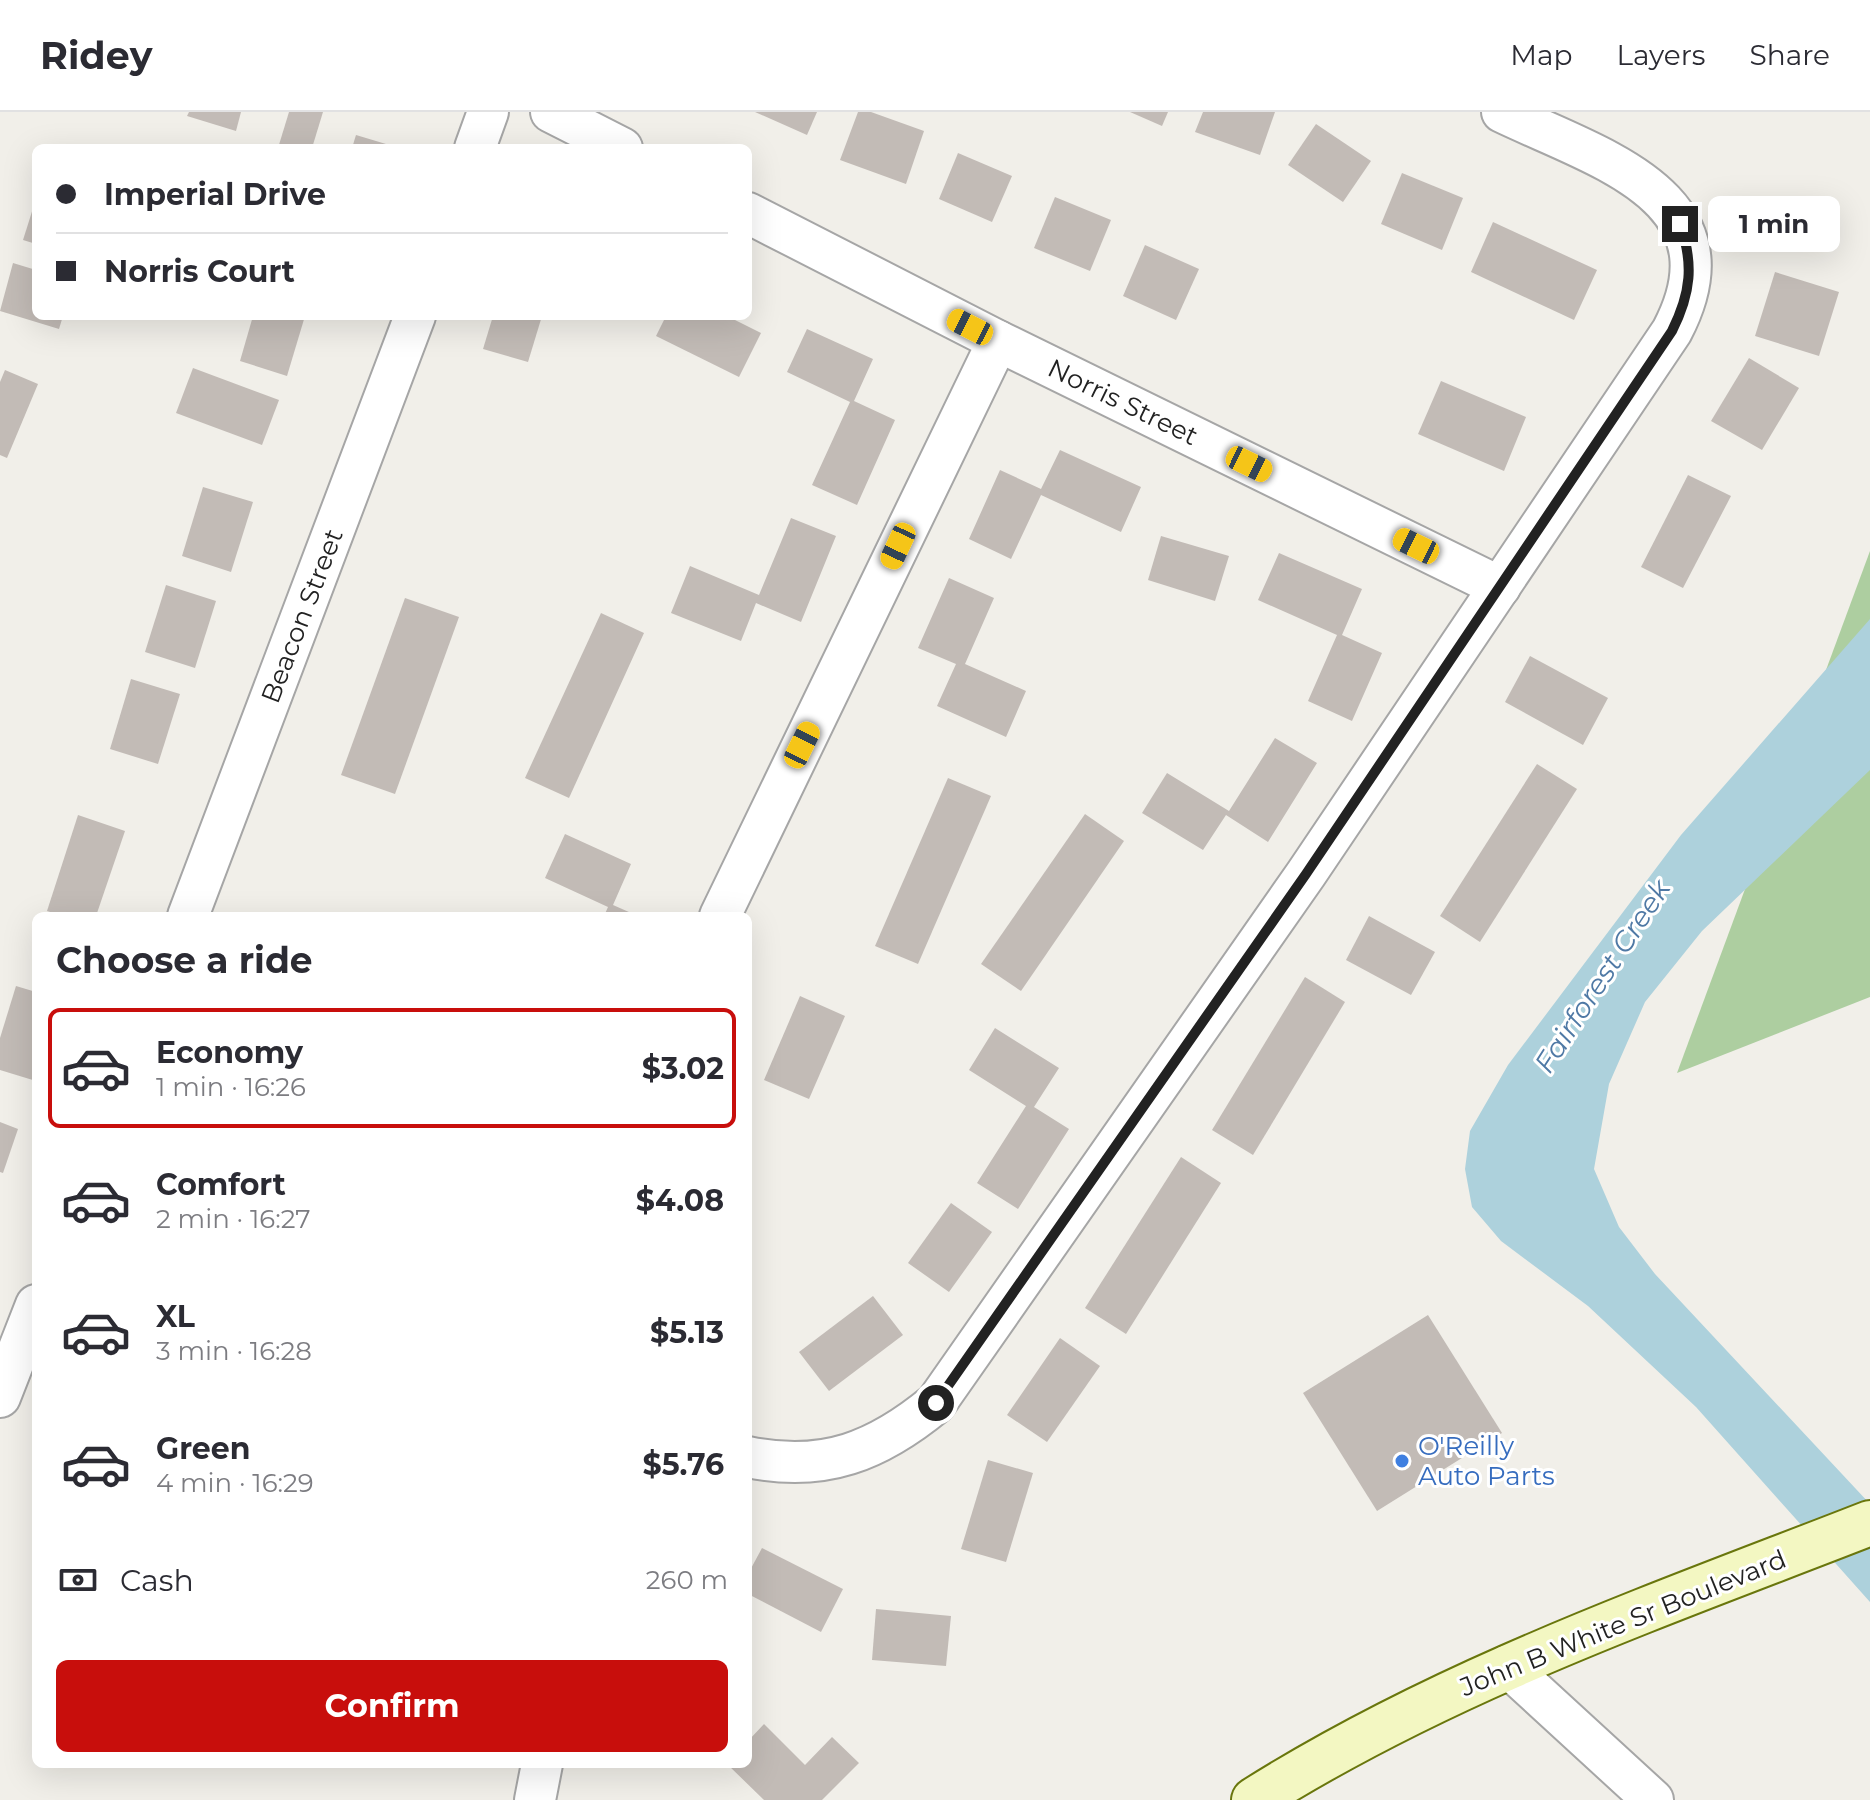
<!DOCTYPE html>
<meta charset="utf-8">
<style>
body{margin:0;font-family:Montserrat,sans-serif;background:#f2f2f3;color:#2b2b33;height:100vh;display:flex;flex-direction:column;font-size:30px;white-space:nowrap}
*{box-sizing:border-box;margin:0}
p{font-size:26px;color:#7c7c81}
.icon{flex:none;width:44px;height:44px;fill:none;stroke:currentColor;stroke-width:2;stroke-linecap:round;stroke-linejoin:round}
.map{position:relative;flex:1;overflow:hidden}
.drawer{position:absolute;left:32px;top:800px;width:720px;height:856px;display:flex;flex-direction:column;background:#fff;border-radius:12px;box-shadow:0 8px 32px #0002}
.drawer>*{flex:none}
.banner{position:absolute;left:32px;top:32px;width:720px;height:176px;border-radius:12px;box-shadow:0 8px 32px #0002;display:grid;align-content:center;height:176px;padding:0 24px;background:#fff}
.end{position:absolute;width:36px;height:36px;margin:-18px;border:10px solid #222;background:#fff;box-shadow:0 0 0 4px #fff}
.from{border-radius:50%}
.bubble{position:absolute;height:56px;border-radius:12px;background:#fff;box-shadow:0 8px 32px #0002;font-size:26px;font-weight:700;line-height:56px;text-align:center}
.car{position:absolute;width:24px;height:48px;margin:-24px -12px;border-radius:10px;box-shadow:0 0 6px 2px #0007;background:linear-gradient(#f5c518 24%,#345 0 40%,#f5c518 0 76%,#345 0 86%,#f5c518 0)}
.banner b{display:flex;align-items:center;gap:28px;height:76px;font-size:30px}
.banner b+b{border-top:2px solid #e1e1e2}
.banner i{width:20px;height:20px;background:#2b2b33}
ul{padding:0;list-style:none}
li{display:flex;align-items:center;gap:24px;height:120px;margin:0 16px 12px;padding:0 8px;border:4px solid transparent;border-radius:12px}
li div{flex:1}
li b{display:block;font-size:30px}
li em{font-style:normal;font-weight:700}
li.current{border-color:#c80e0c}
li>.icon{width:72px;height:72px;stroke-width:1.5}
h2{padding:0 24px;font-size:36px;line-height:96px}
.pay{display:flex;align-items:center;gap:20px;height:88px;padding:0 24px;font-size:30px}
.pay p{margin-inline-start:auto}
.primary-button{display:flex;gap:16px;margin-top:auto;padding:16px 24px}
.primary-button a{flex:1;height:92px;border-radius:12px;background:#c80e0c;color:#fff;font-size:32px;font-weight:700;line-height:92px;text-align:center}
header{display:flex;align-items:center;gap:48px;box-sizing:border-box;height:112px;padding:0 40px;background:#fff;border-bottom:2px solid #e1e1e2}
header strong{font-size:38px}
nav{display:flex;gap:44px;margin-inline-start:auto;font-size:28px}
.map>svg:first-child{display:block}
.forest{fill:#adcea0}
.water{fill:#add1dc}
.building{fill:#c2bbb6}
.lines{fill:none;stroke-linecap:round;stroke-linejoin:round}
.street-casing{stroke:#a6a6a6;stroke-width:44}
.secondary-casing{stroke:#69760c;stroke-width:48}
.street{stroke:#fff;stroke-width:40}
.secondary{stroke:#f3f7c2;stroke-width:44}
.route{stroke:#222;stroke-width:10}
.shop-dot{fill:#3f7fe0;stroke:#fff;stroke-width:3}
.labels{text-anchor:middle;stroke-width:6;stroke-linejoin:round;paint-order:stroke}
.street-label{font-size:26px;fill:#222;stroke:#fff}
.shop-label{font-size:26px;fill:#366cbe;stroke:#fff;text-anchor:start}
.water-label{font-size:28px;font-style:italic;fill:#4f79a5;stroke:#fff}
</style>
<header>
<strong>Ridey</strong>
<nav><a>Map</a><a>Layers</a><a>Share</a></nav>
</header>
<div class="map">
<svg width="1870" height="1688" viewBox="0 0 1870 1688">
<rect width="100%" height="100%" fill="#f1efe9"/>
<path class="forest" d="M 1870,439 L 1870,885 L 1677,961 Z"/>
<path class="water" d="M 1870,507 L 1870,658 L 1702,819 L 1645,890 L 1609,972 L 1594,1057 L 1619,1115 L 1655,1162 L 1870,1392 L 1870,1490 L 1696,1295 L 1588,1194 L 1501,1129 L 1472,1095 L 1465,1057 L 1470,1019 L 1508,953 L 1681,723 Z"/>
<g class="building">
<path d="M 189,0 L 241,0 L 236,19 L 187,4 Z"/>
<path d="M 289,0 L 323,0 L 312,36 L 278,36 Z"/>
<path d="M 755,0 L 817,0 L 807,23 Z"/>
<path d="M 858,0 L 871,0 L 924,19 L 906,72 L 840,48 Z"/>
<path d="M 1130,0 L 1168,0 L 1162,14 Z"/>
<path d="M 1203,0 L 1275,0 L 1260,43 L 1195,20 Z"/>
<path d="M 1316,12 L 1371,49 L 1343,90 L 1288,53 Z"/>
<path d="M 356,23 L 396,35 L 396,36 L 352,36 Z"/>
<path d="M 958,41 L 1012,64 L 992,110 L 939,87 Z"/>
<path d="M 1402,61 L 1463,86 L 1442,138 L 1381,112 Z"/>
<path d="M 1055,85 L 1111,108 L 1090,159 L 1034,136 Z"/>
<path d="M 35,90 L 36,90 L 36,132 L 23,128 Z"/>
<path d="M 1493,110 L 1597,158 L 1574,208 L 1471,160 Z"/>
<path d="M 1145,133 L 1199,157 L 1176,208 L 1123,184 Z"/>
<path d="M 13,151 L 36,158 L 36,204 L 63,204 L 59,217 L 0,199 Z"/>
<path d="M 1775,160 L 1839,180 L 1819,244 L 1755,224 Z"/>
<path d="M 253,204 L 305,204 L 287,264 L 240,249 Z"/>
<path d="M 493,204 L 542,204 L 528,250 L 483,237 Z"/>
<path d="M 666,204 L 727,204 L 761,221 L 739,265 L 656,224 Z"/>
<path d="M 807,217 L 873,247 L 854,289 L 895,308 L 857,393 L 812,373 L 850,290 L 787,260 Z"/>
<path d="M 1749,246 L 1799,276 L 1762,338 L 1711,309 Z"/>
<path d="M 193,256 L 279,288 L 262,333 L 176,301 Z"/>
<path d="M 5,258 L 38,272 L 7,346 L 0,343 L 0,270 Z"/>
<path d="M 1441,269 L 1526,305 L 1504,359 L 1418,322 Z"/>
<path d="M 1060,338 L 1141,375 L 1121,420 L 1041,383 L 1011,447 L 969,427 L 1000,358 L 1041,377 Z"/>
<path d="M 1688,363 L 1731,384 L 1683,476 L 1641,455 Z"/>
<path d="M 203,375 L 253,390 L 231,460 L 182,444 Z"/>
<path d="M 791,406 L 836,424 L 801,510 L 756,491 L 741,529 L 671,501 L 690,454 L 759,483 Z"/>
<path d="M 1161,424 L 1229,444 L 1215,489 L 1148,468 Z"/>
<path d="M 1279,441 L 1362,477 L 1342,523 L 1382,541 L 1352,609 L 1308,589 L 1337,523 L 1258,488 Z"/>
<path d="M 949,466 L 994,486 L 965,552 L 1026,579 L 1006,625 L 937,594 L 956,552 L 918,536 Z"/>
<path d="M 166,473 L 216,489 L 195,556 L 145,540 Z"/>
<path d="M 405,486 L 459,505 L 395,682 L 341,663 Z"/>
<path d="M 601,501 L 644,521 L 569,686 L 525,666 Z"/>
<path d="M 1530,544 L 1608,586 L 1583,633 L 1505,590 Z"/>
<path d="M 131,567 L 180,582 L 158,652 L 110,637 Z"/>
<path d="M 1275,626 L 1317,651 L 1268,730 L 1226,703 L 1203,738 L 1142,701 L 1167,661 L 1229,699 Z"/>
<path d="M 1537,652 L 1577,677 L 1480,830 L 1440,804 Z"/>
<path d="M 948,666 L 991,684 L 918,852 L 875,834 Z"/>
<path d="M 1085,702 L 1124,729 L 1021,879 L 981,852 Z"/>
<path d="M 78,703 L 125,719 L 96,804 L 63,804 L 47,799 Z"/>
<path d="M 565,722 L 631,752 L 613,793 L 638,804 L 604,804 L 608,795 L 545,766 Z"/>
<path d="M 1369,804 L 1435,840 L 1411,883 L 1346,848 Z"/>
<path d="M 1305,865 L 1345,890 L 1253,1043 L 1212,1018 Z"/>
<path d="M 16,874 L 36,880 L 36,969 L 0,958 L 0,926 Z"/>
<path d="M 800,884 L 845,904 L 809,987 L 764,968 Z"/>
<path d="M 995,916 L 1059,956 L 1034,995 L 1069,1017 L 1018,1097 L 977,1071 L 1026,994 L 969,958 Z"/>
<path d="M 0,1010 L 18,1017 L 3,1061 L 0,1060 Z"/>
<path d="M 1181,1045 L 1221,1071 L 1126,1222 L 1085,1196 Z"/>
<path d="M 951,1091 L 992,1120 L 949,1180 L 908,1151 Z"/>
<path d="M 873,1184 L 903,1223 L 829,1279 L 799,1240 Z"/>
<path d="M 1428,1203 L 1502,1321 L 1377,1399 L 1303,1281 Z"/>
<path d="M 1060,1226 L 1100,1254 L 1047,1330 L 1007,1303 Z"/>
<path d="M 988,1348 L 1033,1361 L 1006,1450 L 961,1437 Z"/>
<path d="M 762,1436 L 843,1477 L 821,1520 L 748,1482 L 748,1462 Z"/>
<path d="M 876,1497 L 951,1504 L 946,1554 L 872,1548 Z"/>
<path d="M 764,1612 L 805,1653 L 832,1625 L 859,1651 L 822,1688 L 764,1688 L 727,1652 L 748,1652 L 748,1629 Z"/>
</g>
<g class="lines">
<g class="street-casing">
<g id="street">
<path d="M 551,0 L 622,36"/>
<path d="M 475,36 L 488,0"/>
<path d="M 748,101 L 998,229 L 1500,475"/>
<path d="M 188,804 L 415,204"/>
<path d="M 720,804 L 998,229"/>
<path d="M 0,1285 L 36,1193"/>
<path d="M 748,1345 C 824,1361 878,1339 936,1291 L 1306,762 L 1672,219 C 1743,84 1595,45 1502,0"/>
<path d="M 1507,1554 L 1653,1688"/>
<path d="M 535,1688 L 542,1652"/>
</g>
</g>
<g class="secondary-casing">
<path id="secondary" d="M 1254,1688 C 1446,1567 1660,1493 1870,1411"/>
</g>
<use href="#street" class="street"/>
<use href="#secondary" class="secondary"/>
</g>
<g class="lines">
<path class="route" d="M 936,1291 L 1306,762 L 1672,219 C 1691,181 1694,152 1680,112"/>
</g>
<circle class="shop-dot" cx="1402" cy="1349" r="8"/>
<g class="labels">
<g class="street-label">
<text transform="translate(1123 290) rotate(26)" y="9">Norris Street</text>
<text transform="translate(302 504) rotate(-69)" y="9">Beacon Street</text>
<text transform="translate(1623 1511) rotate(-22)" y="9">John B White Sr Boulevard</text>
</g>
<g class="shop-label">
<text x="1418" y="1343">O'Reilly<tspan x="1418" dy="30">Auto Parts</tspan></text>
</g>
<g class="water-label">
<text transform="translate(1602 864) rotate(-57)" y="10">Fairforest Creek</text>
</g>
</g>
</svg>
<i class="end from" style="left:936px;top:1291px"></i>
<i class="end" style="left:1680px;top:112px"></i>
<div class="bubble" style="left:1708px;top:84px;width:132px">1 min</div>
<i class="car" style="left:970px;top:215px;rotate:297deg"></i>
<i class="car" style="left:1249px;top:352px;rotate:116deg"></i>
<i class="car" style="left:898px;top:434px;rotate:205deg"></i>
<i class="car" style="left:1416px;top:434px;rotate:296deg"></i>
<i class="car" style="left:802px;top:633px;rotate:26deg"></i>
<div class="banner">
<b><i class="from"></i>Imperial Drive</b>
<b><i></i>Norris Court</b>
</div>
<section class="drawer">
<h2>Choose a ride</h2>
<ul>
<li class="current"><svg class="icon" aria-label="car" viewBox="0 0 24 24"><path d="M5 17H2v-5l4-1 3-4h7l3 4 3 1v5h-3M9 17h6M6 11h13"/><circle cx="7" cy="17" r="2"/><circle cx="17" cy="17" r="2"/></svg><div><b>Economy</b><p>1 min · 16:26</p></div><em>$3.02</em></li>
<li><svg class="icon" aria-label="car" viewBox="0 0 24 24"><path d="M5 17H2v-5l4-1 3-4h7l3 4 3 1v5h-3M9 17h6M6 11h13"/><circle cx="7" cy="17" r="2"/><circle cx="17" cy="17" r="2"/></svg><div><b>Comfort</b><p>2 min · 16:27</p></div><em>$4.08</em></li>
<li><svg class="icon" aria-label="car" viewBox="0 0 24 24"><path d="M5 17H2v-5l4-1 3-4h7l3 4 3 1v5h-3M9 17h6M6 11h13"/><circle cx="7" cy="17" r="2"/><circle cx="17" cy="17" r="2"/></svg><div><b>XL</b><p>3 min · 16:28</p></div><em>$5.13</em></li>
<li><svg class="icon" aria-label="car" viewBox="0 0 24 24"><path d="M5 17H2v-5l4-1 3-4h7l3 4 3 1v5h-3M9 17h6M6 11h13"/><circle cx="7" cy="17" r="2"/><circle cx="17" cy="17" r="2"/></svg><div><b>Green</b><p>4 min · 16:29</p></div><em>$5.76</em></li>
</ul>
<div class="pay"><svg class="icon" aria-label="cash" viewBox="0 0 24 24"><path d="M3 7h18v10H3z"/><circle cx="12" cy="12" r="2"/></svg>Cash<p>260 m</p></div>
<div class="primary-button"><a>Confirm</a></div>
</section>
</div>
